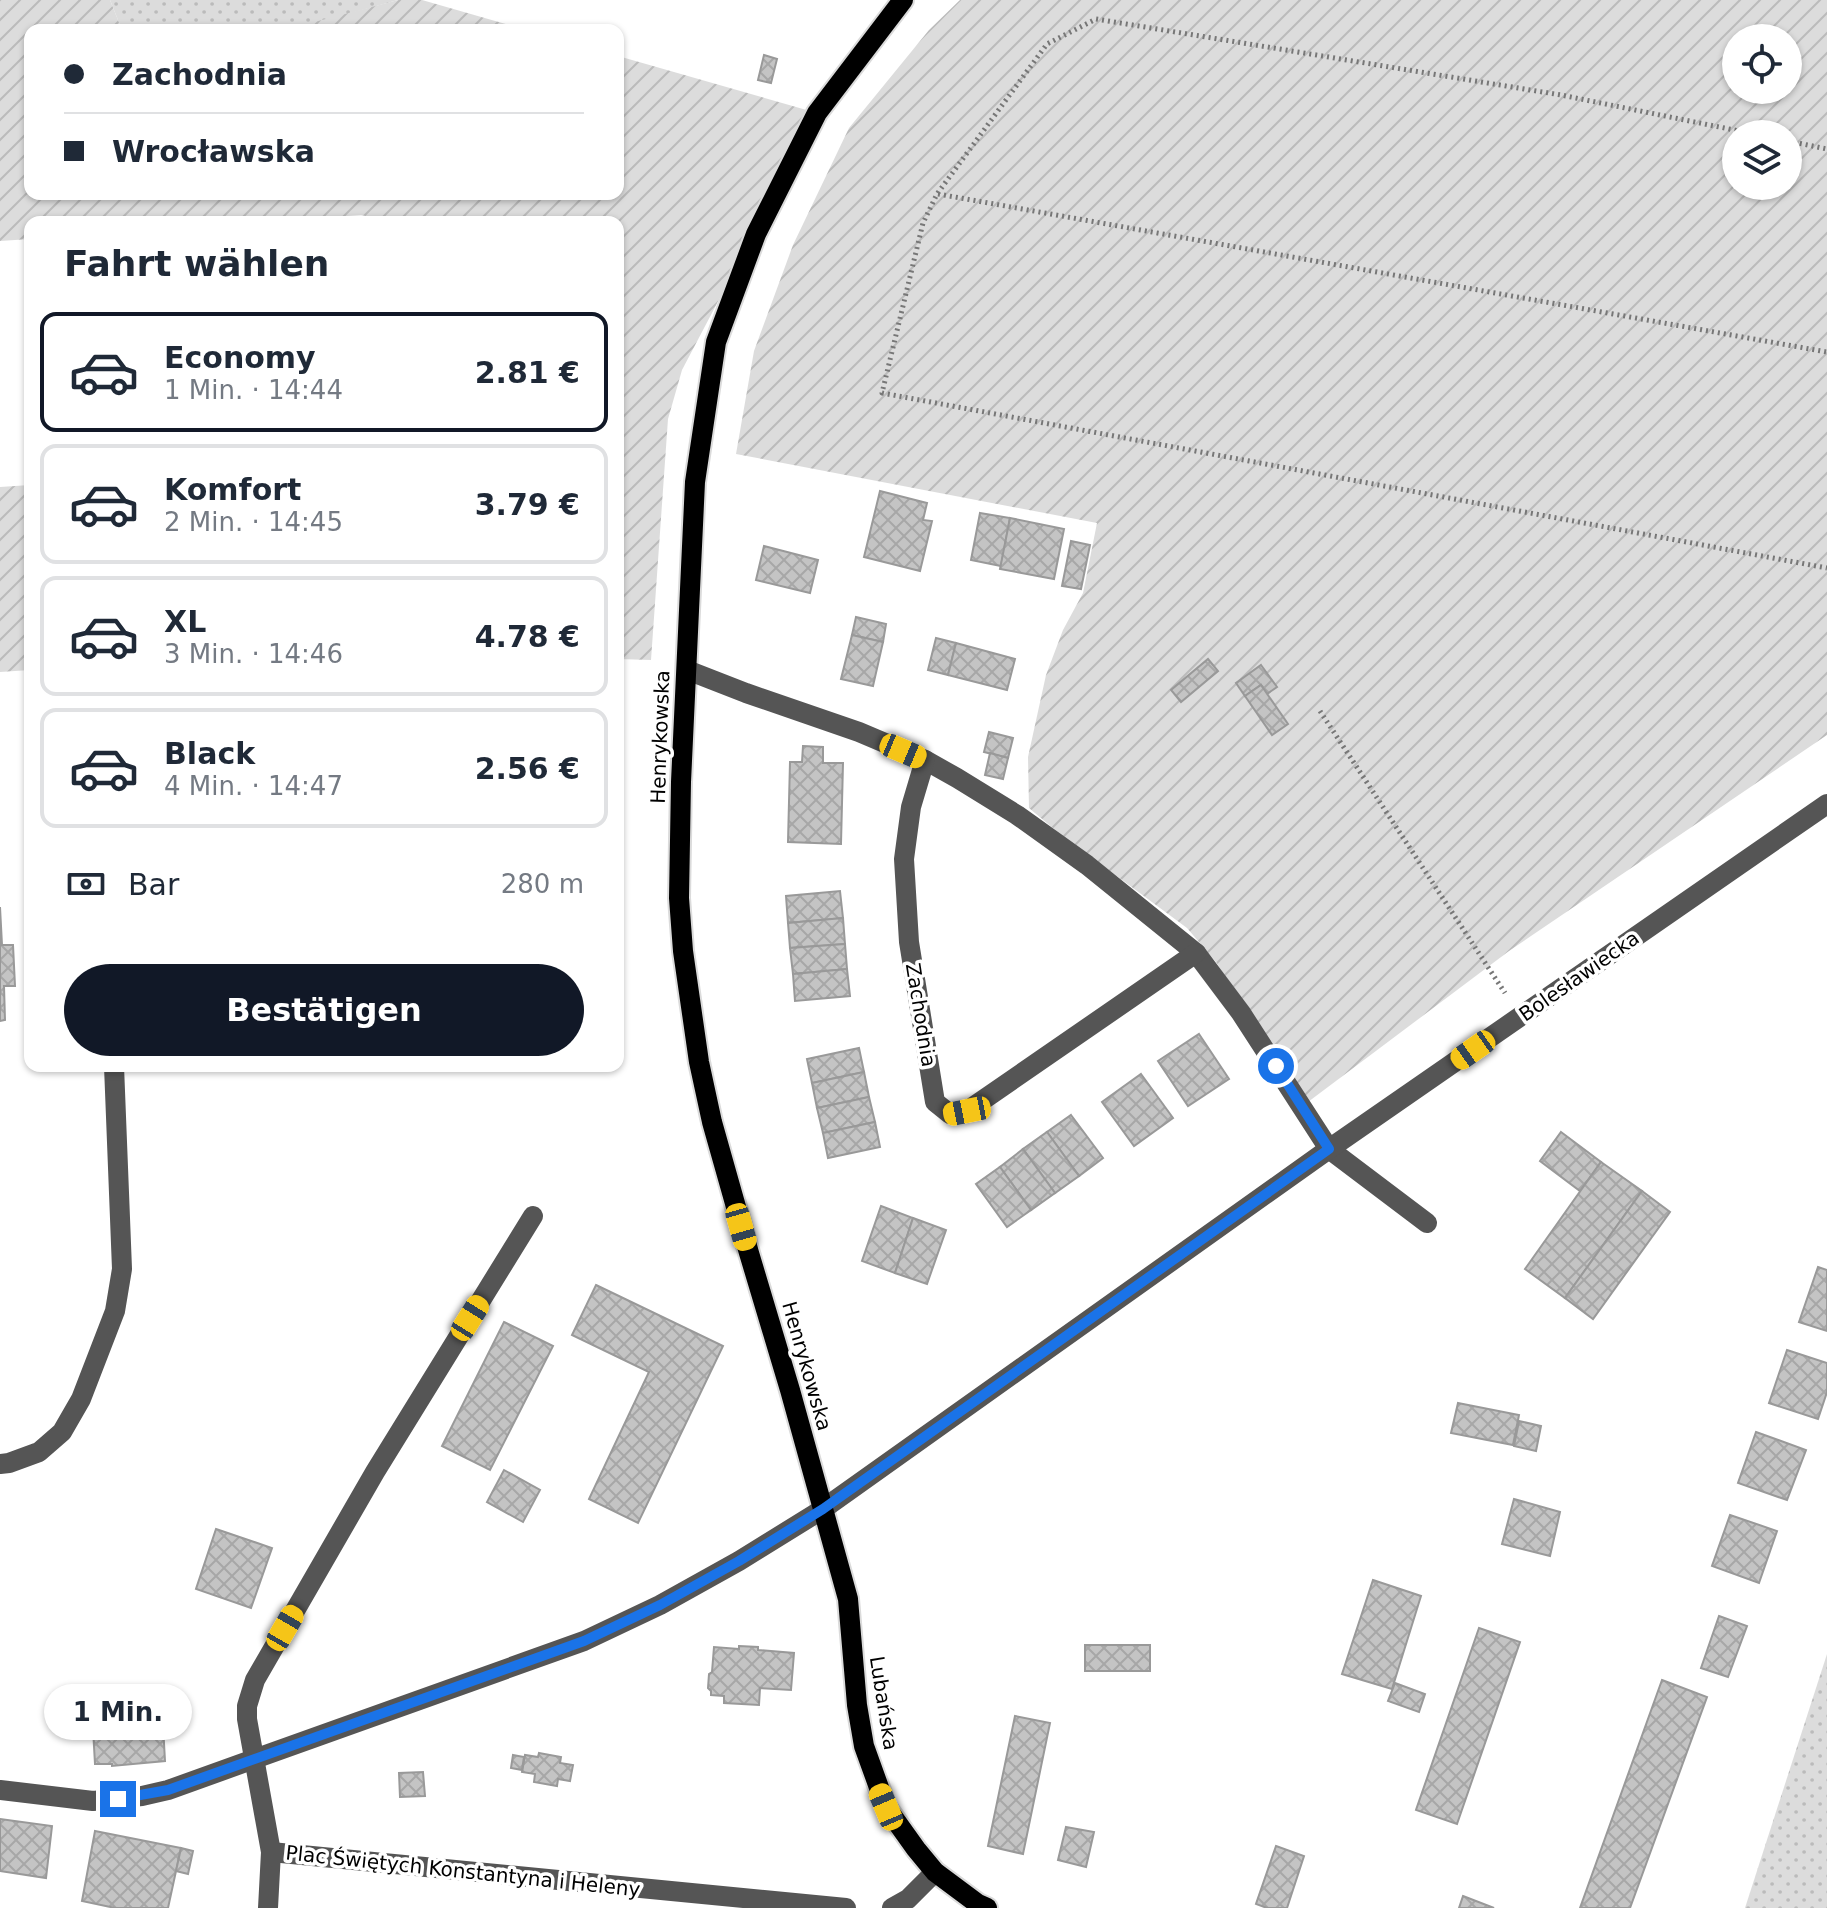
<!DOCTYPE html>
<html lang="de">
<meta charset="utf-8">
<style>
body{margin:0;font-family:"DejaVu Sans",sans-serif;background:#f6f6f7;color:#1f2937;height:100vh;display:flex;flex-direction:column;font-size:30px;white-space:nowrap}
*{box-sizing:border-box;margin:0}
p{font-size:26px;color:#747a83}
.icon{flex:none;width:44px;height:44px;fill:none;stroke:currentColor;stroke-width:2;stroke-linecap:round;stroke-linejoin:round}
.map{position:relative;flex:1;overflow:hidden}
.side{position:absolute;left:24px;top:216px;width:600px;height:856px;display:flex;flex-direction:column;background:#fff;border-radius:16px;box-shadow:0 2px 6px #0004}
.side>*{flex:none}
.guide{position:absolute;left:24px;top:24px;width:600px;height:176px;border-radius:16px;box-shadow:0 2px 6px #0004;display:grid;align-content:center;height:176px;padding:0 40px;background:#fff}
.controls{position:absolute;left:1722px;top:24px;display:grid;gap:16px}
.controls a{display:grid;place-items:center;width:80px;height:80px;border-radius:50%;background:#fff;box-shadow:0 2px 6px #0004;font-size:40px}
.end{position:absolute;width:36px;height:36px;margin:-18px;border:10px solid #1a73e8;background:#fff;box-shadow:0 0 0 4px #fff}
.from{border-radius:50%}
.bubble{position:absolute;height:56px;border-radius:28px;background:#fff;box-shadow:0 2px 6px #0004;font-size:26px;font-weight:600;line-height:56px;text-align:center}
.car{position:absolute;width:24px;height:48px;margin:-24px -12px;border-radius:10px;box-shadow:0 0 6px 2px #0007;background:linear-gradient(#f5c518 24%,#345 0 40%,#f5c518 0 76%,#345 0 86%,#f5c518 0)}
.guide b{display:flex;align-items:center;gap:28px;height:76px;font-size:30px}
.guide b+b{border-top:2px solid #e0e1e3}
.guide i{width:20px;height:20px;background:#1f2937}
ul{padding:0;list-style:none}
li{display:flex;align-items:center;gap:24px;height:120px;margin:0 16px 12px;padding:0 24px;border:4px solid #e0e1e3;border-radius:16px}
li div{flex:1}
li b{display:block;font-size:30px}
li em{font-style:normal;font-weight:600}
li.on{border-color:#111827}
li>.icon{width:72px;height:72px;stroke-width:1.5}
h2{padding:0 40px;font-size:36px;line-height:96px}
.pay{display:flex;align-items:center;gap:20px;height:88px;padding:0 40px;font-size:30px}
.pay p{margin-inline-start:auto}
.action{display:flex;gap:16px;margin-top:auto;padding:16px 40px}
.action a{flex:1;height:92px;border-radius:48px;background:#111827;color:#fff;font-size:32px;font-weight:600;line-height:92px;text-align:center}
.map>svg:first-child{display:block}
.grass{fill:url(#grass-dots)}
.garden{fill:url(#garden-furrows);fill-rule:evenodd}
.building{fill:url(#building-cross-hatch);stroke:#999;stroke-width:2}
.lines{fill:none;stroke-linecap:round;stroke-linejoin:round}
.major-casing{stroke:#dbdbdb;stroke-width:24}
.path{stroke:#777;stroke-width:5;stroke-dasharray:2 4;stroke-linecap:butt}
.minor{stroke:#555;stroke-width:20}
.major{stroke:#000;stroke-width:20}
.route{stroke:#1a73e8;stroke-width:10}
.labels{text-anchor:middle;stroke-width:7;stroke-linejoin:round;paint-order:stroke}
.street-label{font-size:20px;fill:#000;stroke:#fff}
</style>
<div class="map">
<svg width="1827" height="1908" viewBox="0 0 1827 1908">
<defs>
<pattern id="grass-dots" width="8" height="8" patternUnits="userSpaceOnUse" patternTransform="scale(2)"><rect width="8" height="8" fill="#dcdcdc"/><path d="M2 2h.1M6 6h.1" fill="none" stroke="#bbb" stroke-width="1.8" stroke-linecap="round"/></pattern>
<pattern id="garden-furrows" width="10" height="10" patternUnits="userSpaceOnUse" patternTransform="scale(2)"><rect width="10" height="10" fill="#dcdcdc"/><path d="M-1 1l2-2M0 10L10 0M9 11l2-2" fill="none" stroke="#bbb"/></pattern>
<pattern id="building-cross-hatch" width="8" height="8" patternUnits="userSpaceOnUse" patternTransform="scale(2)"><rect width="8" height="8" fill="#c4c4c4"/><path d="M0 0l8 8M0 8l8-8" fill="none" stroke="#a7a7a7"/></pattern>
</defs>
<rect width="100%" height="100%" fill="#fff"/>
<g class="grass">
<path d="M 110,0 L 398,0 L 290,30 L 122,30 Z"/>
<path d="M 1827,1654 L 1827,1908 L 1745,1908 Z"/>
</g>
<g class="garden">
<path d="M 0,0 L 110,0 L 122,30 L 30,30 L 30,194 L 618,194 L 618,56 L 817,113 L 682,370 L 668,419 L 651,660 L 618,659 L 618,222 L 394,222 L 361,215 L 263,222 L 30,222 L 30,239 L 0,241 Z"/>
<path d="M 398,0 L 422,0 L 527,30 L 284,30 Z"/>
<path d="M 960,0 L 1827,0 L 1827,735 L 1509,951 L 1308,1102 L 1216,962 L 1187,928 L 1060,834 L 1029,808 L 1028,757 L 1046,675 L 1063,630 L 1083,593 L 1097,523 L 736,454 L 754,351 L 793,245 L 849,128 L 929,30 ZM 1736,38 L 1788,38 L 1788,90 L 1736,90 ZM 1736,134 L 1788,134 L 1788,186 L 1736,186 Z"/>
<path d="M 30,485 L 30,670 L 0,672 L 0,487 Z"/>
</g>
<g class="building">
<path d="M 764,55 L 777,59 L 771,83 L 758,80 Z"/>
<path d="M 880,491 L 927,503 L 923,520 L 932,521 L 920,571 L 864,557 Z"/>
<path d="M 980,513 L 1010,518 L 1001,566 L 971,560 Z"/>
<path d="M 1010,518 L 1064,529 L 1054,579 L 1000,569 Z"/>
<path d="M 1071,541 L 1090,545 L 1081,589 L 1062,586 Z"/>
<path d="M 764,546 L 818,560 L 810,593 L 756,580 Z"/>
<path d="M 856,617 L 886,624 L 883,642 L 852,635 Z"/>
<path d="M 852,635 L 883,642 L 873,686 L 841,679 Z"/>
<path d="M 936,638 L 956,643 L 948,675 L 928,670 Z"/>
<path d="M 956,643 L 1015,659 L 1007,690 L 948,675 Z"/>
<path d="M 1208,659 L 1218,671 L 1181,702 L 1171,690 Z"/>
<path d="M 1261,665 L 1277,687 L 1267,694 L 1261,685 L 1245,696 L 1236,683 Z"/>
<path d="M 1261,685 L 1288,724 L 1272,735 L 1245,696 Z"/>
<path d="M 989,732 L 1013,738 L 1008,758 L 984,752 Z"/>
<path d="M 803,746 L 823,747 L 823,763 L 843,763 L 841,844 L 788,842 L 790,762 L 802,762 Z"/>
<path d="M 990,753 L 1008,758 L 1003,779 L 985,775 Z"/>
<path d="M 840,891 L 843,918 L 788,923 L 786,896 Z"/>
<path d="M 0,907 L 2,945 L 13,945 L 15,986 L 4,986 L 5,1020 L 0,1021 Z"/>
<path d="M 843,918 L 845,944 L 790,948 L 788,923 Z"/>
<path d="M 845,944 L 847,969 L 793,974 L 790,948 Z"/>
<path d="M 847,969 L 850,996 L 795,1001 L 793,974 Z"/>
<path d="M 1199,1034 L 1229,1079 L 1188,1106 L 1158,1061 Z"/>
<path d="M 859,1048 L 864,1072 L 812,1083 L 807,1059 Z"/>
<path d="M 864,1072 L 869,1097 L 817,1108 L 812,1083 Z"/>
<path d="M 1141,1074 L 1173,1118 L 1134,1146 L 1102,1102 Z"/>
<path d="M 869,1097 L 875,1122 L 823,1133 L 817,1108 Z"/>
<path d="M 1071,1115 L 1103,1158 L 1079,1176 L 1047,1132 Z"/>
<path d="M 875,1122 L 880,1147 L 828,1158 L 823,1133 Z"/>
<path d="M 1047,1132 L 1079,1176 L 1055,1193 L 1023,1149 Z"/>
<path d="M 1561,1132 L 1601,1162 L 1580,1191 L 1540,1161 Z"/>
<path d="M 1023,1149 L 1055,1193 L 1031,1210 L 1000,1167 Z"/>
<path d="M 1601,1162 L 1642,1191 L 1565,1298 L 1525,1269 Z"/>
<path d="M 1000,1167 L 1031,1210 L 1007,1227 L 976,1184 Z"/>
<path d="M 1642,1191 L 1670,1212 L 1593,1319 L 1565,1298 Z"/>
<path d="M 881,1206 L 913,1218 L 895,1273 L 862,1261 Z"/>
<path d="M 913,1218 L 946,1230 L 927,1284 L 895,1273 Z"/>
<path d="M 1818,1267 L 1827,1270 L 1827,1331 L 1799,1322 Z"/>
<path d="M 596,1285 L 723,1346 L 638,1523 L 589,1499 L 649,1372 L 572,1335 Z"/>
<path d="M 504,1322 L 553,1346 L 490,1470 L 442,1446 Z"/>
<path d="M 1787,1350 L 1827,1363 L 1827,1392 L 1818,1419 L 1769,1403 Z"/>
<path d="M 1458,1403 L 1519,1415 L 1513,1445 L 1451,1433 Z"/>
<path d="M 1519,1421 L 1541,1426 L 1536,1451 L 1514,1446 Z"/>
<path d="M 1756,1432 L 1806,1450 L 1787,1500 L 1738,1483 Z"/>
<path d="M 504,1470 L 540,1490 L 523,1522 L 487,1502 Z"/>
<path d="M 1514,1499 L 1560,1512 L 1550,1556 L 1502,1544 Z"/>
<path d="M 1730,1515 L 1777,1531 L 1759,1583 L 1712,1566 Z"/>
<path d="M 216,1529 L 272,1548 L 251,1608 L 196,1589 Z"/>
<path d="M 1373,1580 L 1421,1596 L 1392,1689 L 1342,1674 Z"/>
<path d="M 1719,1616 L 1747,1626 L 1728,1677 L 1701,1668 Z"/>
<path d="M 1479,1628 L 1520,1642 L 1457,1824 L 1416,1810 Z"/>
<rect x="1085" y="1645" width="65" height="26"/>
<path d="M 739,1646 L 758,1647 L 758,1650 L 794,1653 L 791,1690 L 760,1688 L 759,1705 L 724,1703 L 724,1696 L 711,1695 L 711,1691 L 708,1688 L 709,1674 L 712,1672 L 714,1647 L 739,1649 Z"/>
<path d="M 1662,1680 L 1707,1697 L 1630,1908 L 1580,1908 Z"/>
<path d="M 1395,1683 L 1425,1694 L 1419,1712 L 1388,1701 Z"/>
<path d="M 162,1707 L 165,1761 L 112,1766 L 112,1764 L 95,1764 L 92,1711 Z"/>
<path d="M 1015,1716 L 1050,1723 L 1023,1854 L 988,1846 Z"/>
<path d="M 539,1753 L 561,1757 L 560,1763 L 573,1765 L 570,1781 L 558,1779 L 557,1786 L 534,1782 L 535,1774 L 522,1772 L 525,1755 L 538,1757 Z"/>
<path d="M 513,1755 L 524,1757 L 522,1770 L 511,1768 Z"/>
<path d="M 423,1772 L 425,1796 L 400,1797 L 399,1773 Z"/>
<path d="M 0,1819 L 52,1826 L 46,1878 L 0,1871 Z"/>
<path d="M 1066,1827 L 1094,1832 L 1086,1867 L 1058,1860 Z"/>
<path d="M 95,1831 L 181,1848 L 168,1908 L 115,1908 L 82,1901 Z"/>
<path d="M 1276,1846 L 1304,1856 L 1287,1908 L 1267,1908 L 1256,1904 Z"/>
<path d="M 181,1848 L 193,1851 L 188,1874 L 176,1871 Z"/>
<path d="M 1463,1896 L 1494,1908 L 1459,1908 Z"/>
</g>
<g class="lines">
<g class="major-casing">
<path id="major" d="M 903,0 L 817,113 L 756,234 L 716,342 L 695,482 L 681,782 L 679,898 L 683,951 L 699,1062 L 712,1122 L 749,1253 L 790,1390 L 848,1599 L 857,1705 L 864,1746 L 886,1807 L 916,1849 L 935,1872 L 978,1904 L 987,1908"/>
</g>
<g class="path">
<path d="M 1754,134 L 1561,95 L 1096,19 L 1047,44 L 937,194 L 923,223 L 882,393 L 1827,568"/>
<path d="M 1788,141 L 1827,149"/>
<path d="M 938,194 L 1827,352"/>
<path d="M 1320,711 L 1505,993"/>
</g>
<g class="minor">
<path d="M 687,670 L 746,693 L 859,732 L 925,760 L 957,778 L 1017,815 L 1087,865 L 1196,953 L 1241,1013 L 1329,1149 L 1427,1223"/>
<path d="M 925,760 L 911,807 L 904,859 L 909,942 L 935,1102 L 950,1114 L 967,1111 L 1196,953"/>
<path d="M 0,1464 L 9,1463 L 39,1452 L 62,1432 L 81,1399 L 115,1311 L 122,1269 L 114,1066"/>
<path d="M 0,1790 L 93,1801 L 142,1796 L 168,1790 L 584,1641 L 660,1605 L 739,1561 L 823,1509 L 1329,1149 L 1827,804"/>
<path d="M 271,1852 L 846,1908"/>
<path d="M 268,1908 L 271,1852 L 247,1719 L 247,1706 L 255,1680 L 375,1472 L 533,1216"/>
<path d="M 892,1908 L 908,1899 L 935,1872"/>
</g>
<use href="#major" class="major"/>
</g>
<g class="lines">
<path class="route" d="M 118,1799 L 168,1790 L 584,1641 L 660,1605 L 739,1561 L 823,1509 L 1329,1149 L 1276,1066"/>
</g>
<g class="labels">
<g class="street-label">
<text transform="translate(660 737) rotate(-88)" y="7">Henrykowska</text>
<text transform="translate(1579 976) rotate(-35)" y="7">Bolesławiecka</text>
<text transform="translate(921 1015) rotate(81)" y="7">Zachodnia</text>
<text transform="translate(807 1366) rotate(74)" y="7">Henrykowska</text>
<text transform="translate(884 1703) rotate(81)" y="7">Lubańska</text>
<text transform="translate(463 1871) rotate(6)" y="7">Plac Świętych Konstantyna i Heleny</text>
</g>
</g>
</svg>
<div class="controls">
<a><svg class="icon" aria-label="locate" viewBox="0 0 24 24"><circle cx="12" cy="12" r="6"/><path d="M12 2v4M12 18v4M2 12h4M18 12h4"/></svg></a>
<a><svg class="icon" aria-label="layers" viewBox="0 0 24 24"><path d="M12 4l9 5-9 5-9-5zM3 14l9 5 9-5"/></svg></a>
</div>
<i class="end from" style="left:1276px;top:1066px"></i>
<i class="end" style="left:118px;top:1799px"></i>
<div class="bubble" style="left:44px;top:1684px;width:148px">1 Min.</div>
<i class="car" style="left:903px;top:751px;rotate:113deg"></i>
<i class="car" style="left:1473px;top:1050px;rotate:235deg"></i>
<i class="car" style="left:967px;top:1111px;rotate:259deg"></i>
<i class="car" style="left:741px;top:1227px;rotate:164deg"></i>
<i class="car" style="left:470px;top:1318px;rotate:32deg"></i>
<i class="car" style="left:285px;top:1628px;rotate:30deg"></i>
<i class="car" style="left:886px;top:1807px;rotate:337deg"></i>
<div class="guide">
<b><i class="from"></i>Zachodnia</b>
<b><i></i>Wrocławska</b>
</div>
<section class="side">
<h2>Fahrt wählen</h2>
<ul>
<li class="on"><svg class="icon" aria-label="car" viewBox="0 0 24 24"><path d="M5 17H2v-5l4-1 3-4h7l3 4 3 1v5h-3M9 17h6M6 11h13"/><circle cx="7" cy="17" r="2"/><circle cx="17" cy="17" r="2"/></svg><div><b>Economy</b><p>1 Min. · 14:44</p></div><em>2.81 €</em></li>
<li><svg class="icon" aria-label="car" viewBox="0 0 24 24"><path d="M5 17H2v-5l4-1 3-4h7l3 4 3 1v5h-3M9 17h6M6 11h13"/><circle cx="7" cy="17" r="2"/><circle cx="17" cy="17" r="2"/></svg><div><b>Komfort</b><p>2 Min. · 14:45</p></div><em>3.79 €</em></li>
<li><svg class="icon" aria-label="car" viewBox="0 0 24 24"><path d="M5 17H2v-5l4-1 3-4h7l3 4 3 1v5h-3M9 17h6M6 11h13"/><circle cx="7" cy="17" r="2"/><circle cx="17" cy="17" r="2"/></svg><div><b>XL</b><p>3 Min. · 14:46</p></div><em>4.78 €</em></li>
<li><svg class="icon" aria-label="car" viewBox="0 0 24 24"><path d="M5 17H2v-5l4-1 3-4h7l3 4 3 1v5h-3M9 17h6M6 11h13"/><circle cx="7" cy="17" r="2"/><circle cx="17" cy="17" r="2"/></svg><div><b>Black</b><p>4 Min. · 14:47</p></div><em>2.56 €</em></li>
</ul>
<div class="pay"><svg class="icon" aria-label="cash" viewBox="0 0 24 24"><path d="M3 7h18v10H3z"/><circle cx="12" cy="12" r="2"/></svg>Bar<p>280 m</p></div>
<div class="action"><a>Bestätigen</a></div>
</section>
</div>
